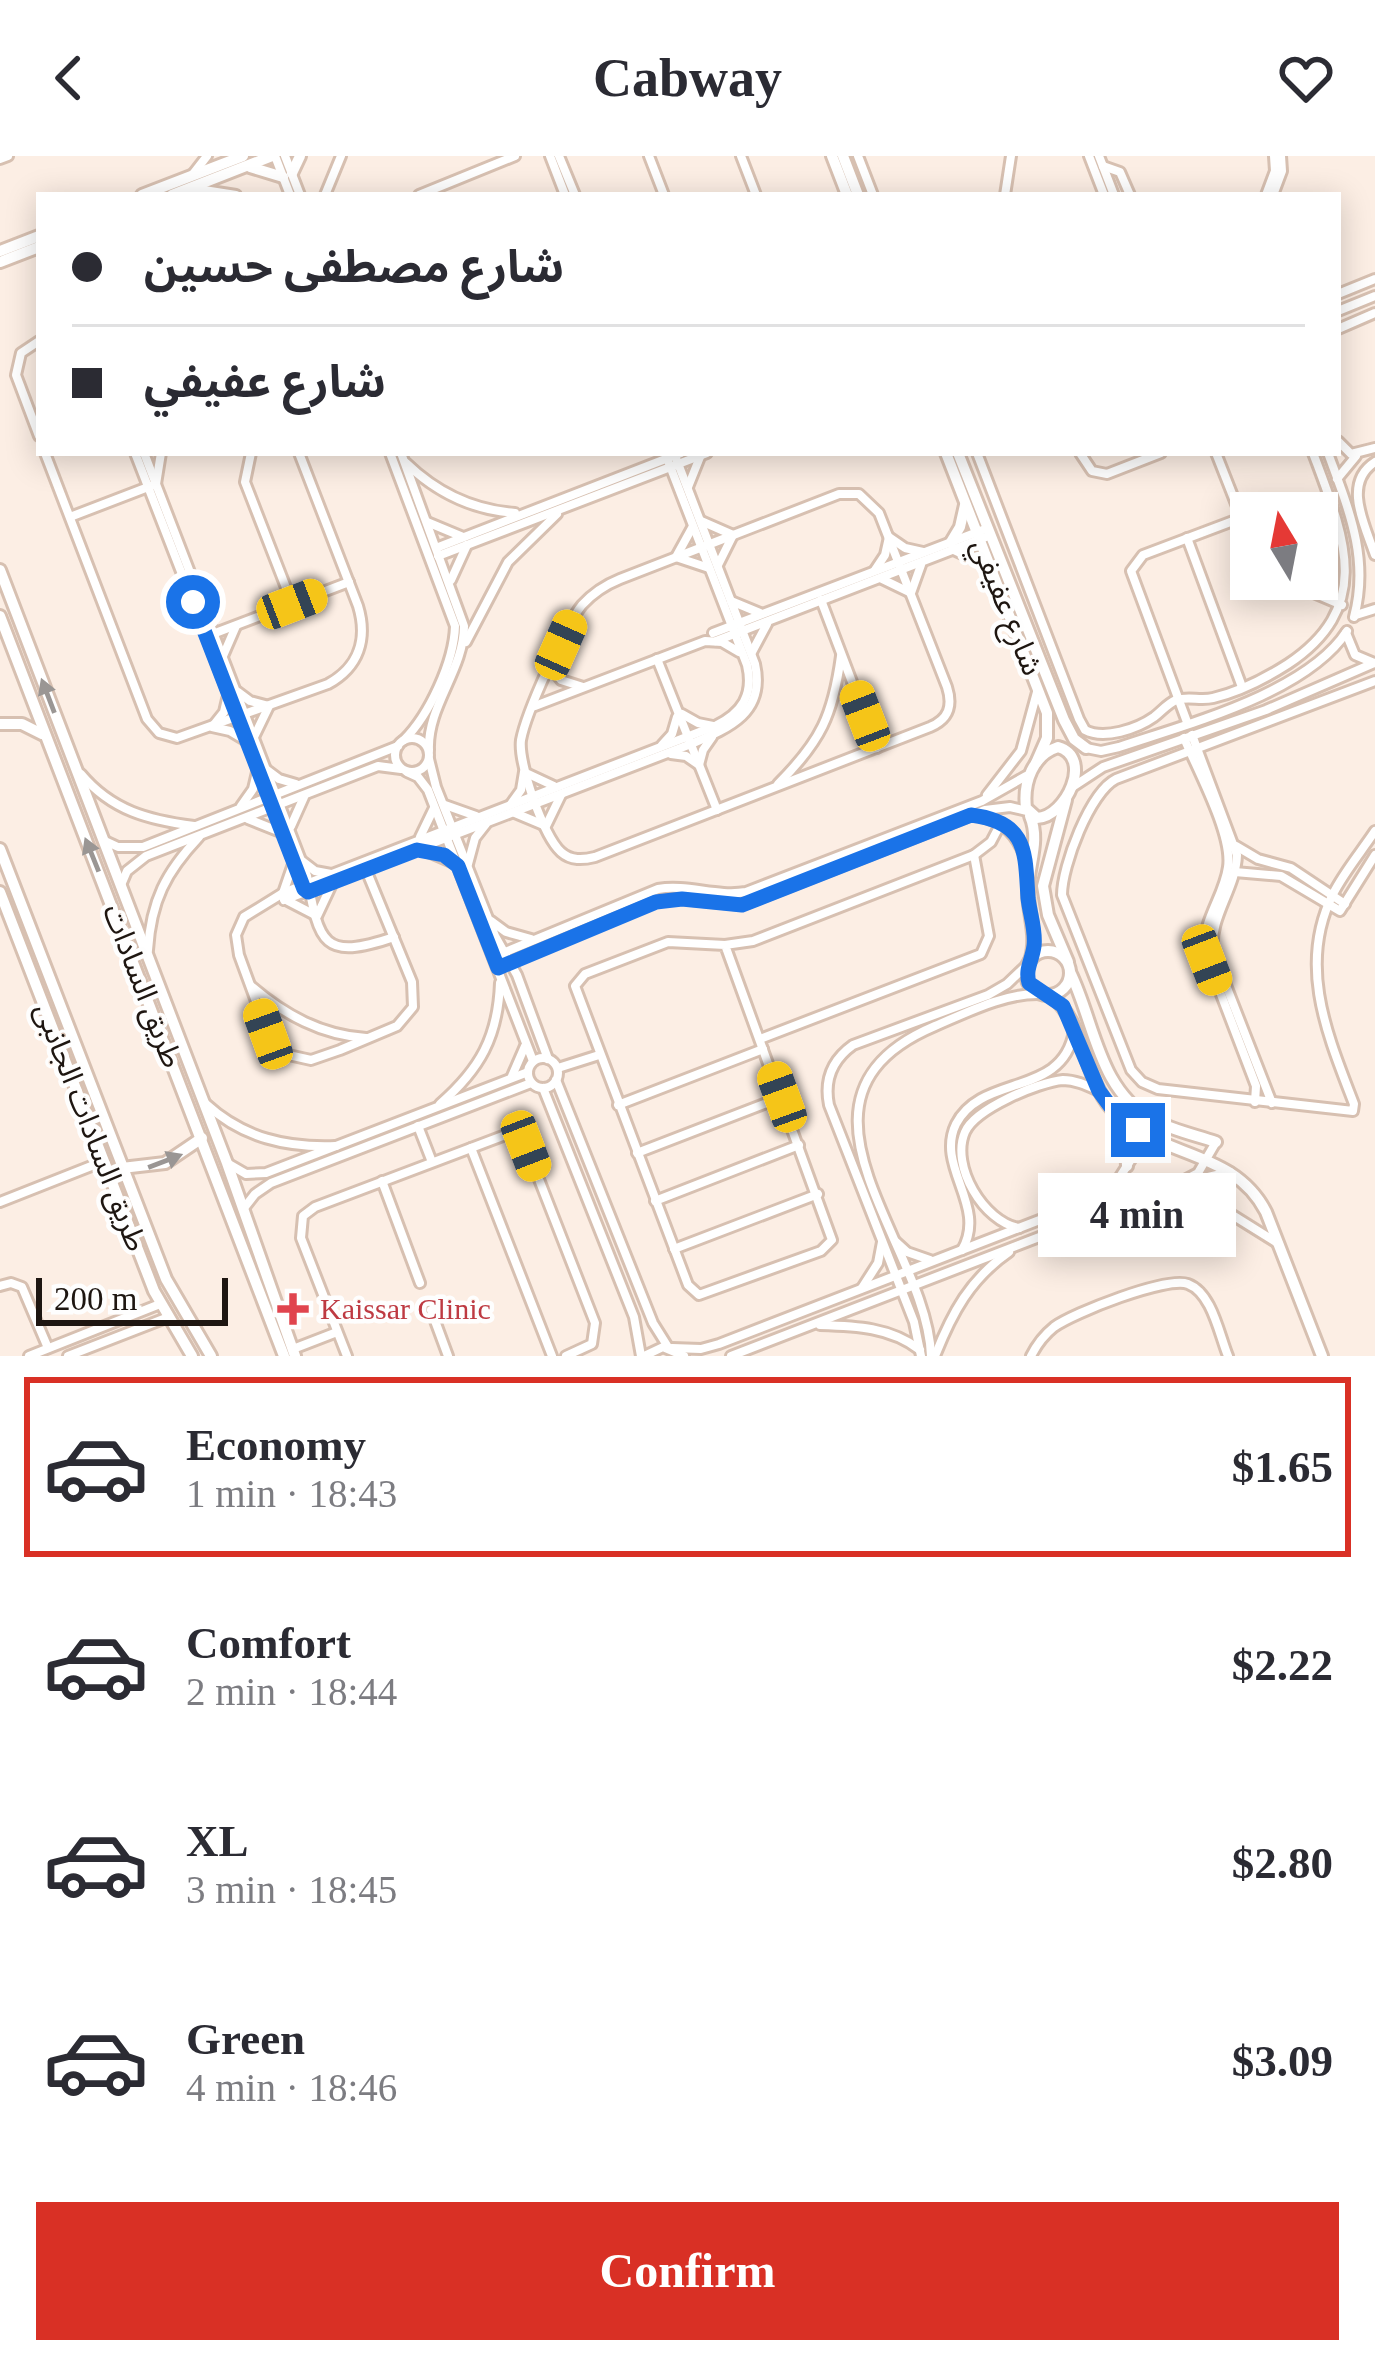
<!DOCTYPE html>
<meta charset="utf-8">
<style>
body{margin:0;font-family:"Times New Roman","Noto Sans Arabic",serif;background:#f2f2f3;color:#2b2b33;height:100vh;display:flex;flex-direction:column;font-size:45px;white-space:nowrap}
*{box-sizing:border-box;margin:0}
p{font-size:39px;color:#7c7c81}
.icon{flex:none;width:66px;height:66px;fill:none;stroke:currentColor;stroke-width:2;stroke-linecap:round;stroke-linejoin:round}
.map{position:relative;height:1200px;overflow:hidden}
.drawer{display:flex;flex-direction:column;background:#fff;flex:1}
.drawer>*{flex:none}
.hud{position:absolute;left:36px;top:36px;width:1305px;height:264px;border-radius:0px;box-shadow:0 6px 30px #0003;display:grid;align-content:center;height:264px;padding:0 36px;background:#fff}
.needle{width:78px;rotate:350deg}
.buttons{position:absolute;left:1230px;top:336px;display:grid;gap:24px}
.buttons a{display:grid;place-items:center;width:108px;height:108px;border-radius:0px;background:#fff;box-shadow:0 6px 30px #0003;font-size:60px}
.scale{position:absolute;left:36px;bottom:30px;width:192px;box-sizing:border-box;padding-left:12px;border:6px solid #1e1611;border-top:0;font-size:33px;line-height:42px;white-space:nowrap;color:#1e1611;-webkit-text-stroke:9px #fefefe;paint-order:stroke}
.end{position:absolute;width:54px;height:54px;margin:-27px;border:15px solid #1a73e8;background:#fff;box-shadow:0 0 0 6px #fff}
.from{border-radius:50%}
.bubble{position:absolute;height:84px;border-radius:0px;background:#fff;box-shadow:0 6px 30px #0003;font-size:39px;font-weight:600;line-height:84px;text-align:center}
.car{position:absolute;width:36px;height:72px;margin:-36px -18px;border-radius:15px;box-shadow:0 0 9px 3px #0007;background:linear-gradient(#f5c518 24%,#345 0 40%,#f5c518 0 76%,#345 0 86%,#f5c518 0)}
.hud b{display:flex;align-items:center;gap:42px;height:114px;font-size:45px}
.hud b+b{border-top:3px solid #e1e1e2}
.hud i{width:30px;height:30px;background:#2b2b33}
ul{padding:21px 0 0;list-style:none}
li{display:flex;align-items:center;gap:36px;height:180px;margin:0 24px 18px;padding:0 12px;border:6px solid transparent;border-radius:0px}
li div{flex:1}
li b{display:block;font-size:45px}
li em{font-style:normal;font-weight:600}
li.current{border-color:#d93025}
li>.icon{width:108px;height:108px;stroke-width:1.5}
.cta{display:flex;gap:24px;margin-top:auto;padding:24px 36px}
.cta a{flex:1;height:138px;border-radius:0px;background:#d93025;color:#fff;font-size:48px;font-weight:600;line-height:138px;text-align:center}
header{display:flex;justify-content:space-between;align-items:center;height:156px;padding:0 36px;background:#fff;font-size:54px;font-weight:600}
.map>svg:first-child{display:block}
.lines{fill:none;stroke-linecap:round;stroke-linejoin:round}
.street-casing{stroke:#d7c0b1;stroke-width:14}
.secondary-casing{stroke:#d7c0b1;stroke-width:16}
.street{stroke:#fff;stroke-width:8}
.secondary{stroke:#fff;stroke-width:10}
.oneway{fill:#9a9694}
.route{stroke:#1a73e8;stroke-width:15}
.health-dot{fill:#e0444e;stroke:#fefefe;stroke-width:4.5}
.labels{text-anchor:middle;stroke-width:9;stroke-linejoin:round;paint-order:stroke}
.street-label{font-size:30px;fill:#1e1611;stroke:#fefefe}
.health-label{font-size:30px;fill:#be3a42;stroke:#fefefe;text-anchor:start}
</style>
<header><svg class="icon" aria-label="back" viewBox="0 0 24 24"><path d="M15 5l-7 7 7 7"/></svg>Cabway<svg class="icon" aria-label="heart" viewBox="0 0 24 24"><path d="M12 20l-8-8c-3-5 5-10 8-4 3-6 11-1 8 4z"/></svg></header>
<div class="map">
<svg width="1375" height="1200" viewBox="0 0 1375 1200">
<rect width="100%" height="100%" fill="#fceee4"/>
<g class="lines">
<g class="street-casing">
<g id="street">
<path d="M 275,0 L 290,39"/>
<path d="M 285,0 L 300,39"/>
<path d="M 550,0 L 565,39"/>
<path d="M 559,0 L 575,39"/>
<path d="M 649,0 L 664,39"/>
<path d="M 741,0 L 756,39"/>
<path d="M 858,0 L 873,39"/>
<path d="M 1089,0 L 1104,39"/>
<path d="M 1099,0 L 1114,39"/>
<path d="M 0,3 L 8,0"/>
<path d="M 1103,10 L 1120,16 L 1130,39"/>
<path d="M 193,18 L 207,0"/>
<path d="M 191,32 L 236,39"/>
<path d="M 325,39 L 341,0"/>
<path d="M 419,39 L 515,0"/>
<path d="M 1005,39 L 1011,0"/>
<path d="M 1266,39 L 1275,15 L 1274,0"/>
<path d="M 1273,39 L 1282,15 L 1281,0"/>
<path d="M 1338,138 L 1375,123"/>
<path d="M 1338,155 L 1375,140"/>
<path d="M 1338,173 L 1375,157"/>
<path d="M 39,185 L 21,197 L 16,219 L 39,280"/>
<path d="M 1338,285 L 1351,298 L 1375,292"/>
<path d="M 45,297 L 147,563 L 159,577 L 177,582 L 328,528 C 359,511 368,483 358,450 L 299,297"/>
<path d="M 135,297 L 303,730"/>
<path d="M 144,297 L 307,720 C 319,788 323,805 394,781"/>
<path d="M 251,297 L 245,326 L 292,447"/>
<path d="M 390,297 L 455,470 C 454,506 429,559 404,584"/>
<path d="M 401,297 L 464,470 C 464,514 427,550 429,594"/>
<path d="M 977,297 L 1079,563 L 1085,574 C 1104,584 1137,573 1154,561 C 1162,555 1167,548 1176,544 C 1189,540 1200,545 1213,542 C 1239,536 1266,522 1288,508 C 1375,450 1344,380 1313,297"/>
<path d="M 1080,297 L 1092,315 L 1107,318 L 1161,297"/>
<path d="M 1216,297 L 1251,386"/>
<path d="M 1328,297 C 1348,352 1370,402 1354,461"/>
<path d="M 1375,306 C 1342,327 1365,369 1375,399"/>
<path d="M 406,307 C 436,336 472,354 515,357"/>
<path d="M 1337,323 L 1356,300"/>
<path d="M 688,331 L 700,301"/>
<path d="M 839,338 L 859,338 L 879,357 L 947,531 C 953,550 949,563 930,571 L 595,701 C 583,704 571,705 561,696 C 543,680 518,606 521,584 C 526,557 565,470 582,449 C 593,437 605,429 620,423 Z"/>
<path d="M 70,361 L 156,328 L 161,297"/>
<path d="M 701,365 L 733,379 L 718,409"/>
<path d="M 427,366 L 463,381"/>
<path d="M 692,372 L 676,401 L 709,412"/>
<path d="M 1187,382 L 1242,531"/>
<path d="M 436,392 L 681,297"/>
<path d="M 438,400 L 707,297"/>
<path d="M 875,414 L 885,399 L 889,381 L 905,392 L 923,396"/>
<path d="M 882,423 L 911,437 L 921,409"/>
<path d="M 1281,423 L 1342,449"/>
<path d="M 451,424 L 467,389"/>
<path d="M 821,444 L 877,592"/>
<path d="M 731,445 L 760,457"/>
<path d="M 1356,459 L 1375,453"/>
<path d="M 713,477 L 988,372"/>
<path d="M 1346,477 L 1355,499 L 1374,507"/>
<path d="M 210,479 L 349,426"/>
<path d="M 716,485 L 991,379"/>
<path d="M 466,486 L 508,406 L 557,358"/>
<path d="M 752,496 L 767,468"/>
<path d="M 223,500 L 236,470"/>
<path d="M 657,503 L 717,654"/>
<path d="M 551,511 L 561,524 L 583,531"/>
<path d="M 1375,525 L 1116,623 C 1090,636 1062,710 1062,739 L 1131,914 L 1142,926 L 1158,933 L 1353,955 L 1354,948 C 1328,880 1297,810 1333,738 C 1344,716 1361,696 1375,675"/>
<path d="M 238,536 L 250,545 L 269,550 L 254,581"/>
<path d="M 227,543 L 224,556 L 212,571 L 230,575 L 245,584"/>
<path d="M 535,550 L 705,485 L 722,486 L 739,496"/>
<path d="M 682,558 L 698,567 L 713,570"/>
<path d="M 1187,566 L 1131,415 L 1143,399 L 1241,362"/>
<path d="M 1192,579 L 1237,699 C 1236,733 1209,761 1213,796 L 1272,947"/>
<circle cx="412" cy="599" r="17"/>
<path d="M 1184,582 C 1197,613 1233,679 1228,711 C 1224,740 1203,763 1204,794 L 1256,930 L 1255,946"/>
<path d="M 662,589 L 672,578 L 677,561"/>
<path d="M 1086,592 L 1101,595 L 1119,591 C 1187,568 1307,537 1347,475"/>
<path d="M 671,598 L 686,600 L 699,609 L 703,594 L 712,581"/>
<path d="M 429,603 L 436,631 L 495,780 L 517,819 L 548,903"/>
<path d="M 267,614 L 279,623 L 296,628"/>
<path d="M 407,616 L 418,621 L 428,634 L 533,905"/>
<path d="M 81,618 C 112,655 149,664 194,670"/>
<path d="M 778,628 C 821,585 833,559 841,500"/>
<path d="M 1071,632 L 1103,611 L 1266,554 L 1374,507"/>
<path d="M 987,639 L 1021,595 L 1037,536"/>
<path d="M 511,648 L 521,634 L 524,616 L 554,630"/>
<path d="M 445,649 L 476,660"/>
<path d="M 241,650 L 253,633 L 257,616"/>
<path d="M 515,657 L 546,670 L 561,639"/>
<path d="M 973,659 C 1005,664 1018,679 1028,709"/>
<path d="M 248,663 L 278,675"/>
<path d="M 291,670 L 304,641"/>
<path d="M 420,681 L 434,652"/>
<path d="M 103,684 L 118,691 L 143,691 L 398,590"/>
<path d="M 1236,690 L 1258,703 L 1291,712 L 1345,748"/>
<path d="M 424,694 L 454,707"/>
<path d="M 302,705 L 315,715 L 331,718"/>
<path d="M 293,708 L 283,737 L 244,761 L 236,779 L 239,799 L 268,878 L 284,898 L 311,904 L 340,894 L 397,870 L 413,851 L 412,826 L 364,709"/>
<path d="M 468,708 L 475,682 L 486,668"/>
<path d="M 1235,716 L 1281,720 L 1340,755 L 1375,699"/>
<path d="M 121,729 L 127,715 L 146,700 L 378,610 L 401,613"/>
<path d="M 283,737 L 715,570 C 742,557 754,539 747,509 L 665,297"/>
<path d="M 284,744 L 691,588 C 729,572 766,557 755,508 L 674,297"/>
<path d="M 288,745 L 317,760 L 332,728"/>
<path d="M 491,765 L 506,776 L 531,783"/>
<path d="M 725,789 L 668,786 L 585,818 L 575,830 L 688,1129 L 699,1139 L 821,1095 L 832,1084 L 725,789 L 753,785 L 974,699 L 991,686 L 1001,667"/>
<path d="M 148,794 C 151,745 166,716 199,681"/>
<path d="M 493,801 L 658,733 C 688,728 716,741 746,736 L 982,645 L 1026,620"/>
<path d="M 498,812 L 656,745 L 682,743 L 742,749 L 985,654 L 1010,651 L 1027,655"/>
<path d="M 251,830 C 285,859 321,879 366,882"/>
<path d="M 760,883 L 981,798 L 989,780 L 974,699"/>
<circle cx="543" cy="917" r="15"/>
<path d="M 558,912 L 599,899"/>
<path d="M 512,920 L 525,890"/>
<path d="M 556,924 L 653,1167 L 668,1191"/>
<path d="M 543,932 L 634,1161 L 641,1200"/>
<path d="M 206,948 C 243,982 287,992 336,990"/>
<path d="M 440,948 C 480,913 498,881 500,827"/>
<path d="M 618,949 L 763,893"/>
<path d="M 418,970 L 432,1006"/>
<path d="M 471,992 L 552,1200"/>
<path d="M 637,997 L 782,941"/>
<path d="M 227,1007 L 246,1018 L 266,1017 L 528,916"/>
<path d="M 382,1025 L 420,1127"/>
<path d="M 1186,1026 L 1230,1016"/>
<path d="M 1158,1037 L 1210,1045 L 1279,1088"/>
<path d="M 655,1045 L 799,989"/>
<path d="M 0,1046 L 104,1005"/>
<path d="M 244,1052 L 255,1038 L 271,1027 L 531,927"/>
<path d="M 1019,1072 C 984,1066 950,1010 965,976 C 975,953 1038,926 1063,924 C 1076,924 1088,930 1099,935"/>
<path d="M 896,1086 L 907,1096 L 930,1104"/>
<path d="M 674,1093 L 818,1038"/>
<path d="M 962,1094 C 988,1050 935,1011 956,968 C 982,917 1063,942 1074,875"/>
<path d="M 0,1130 L 11,1127 L 22,1131 L 48,1192"/>
<path d="M 862,1132 L 878,1107 L 882,1086"/>
<path d="M 431,1154 L 448,1200"/>
<path d="M 820,1169 C 855,1170 891,1171 920,1194"/>
<path d="M 672,1192 L 701,1193 L 719,1188 L 1099,1041 L 1116,1027 L 1155,966"/>
<path d="M 293,1193 L 337,1176"/>
<path d="M 29,1200 L 160,1148"/>
<path d="M 68,1200 L 166,1162"/>
<path d="M 347,1200 L 301,1082 L 303,1060 L 315,1051 L 508,978 L 519,982 L 526,990 L 595,1167 L 592,1188 L 566,1200"/>
<path d="M 644,1200 L 663,1191 L 684,1200"/>
<path d="M 731,1200 L 1179,1027 L 1198,1017 L 1216,986"/>
<path d="M 921,1200 L 914,1166 L 829,949 C 824,924 832,904 853,889 L 988,839 L 1007,828 L 1029,807"/>
<path d="M 931,1200 C 928,1088 765,942 935,870 C 968,856 1005,837 1040,838"/>
<path d="M 935,1200 C 952,1157 970,1123 1009,1096"/>
<path d="M 1031,1200 C 1037,1188 1044,1179 1054,1171 C 1073,1157 1167,1120 1188,1128 C 1212,1137 1219,1178 1228,1200"/>
</g>
</g>
<g class="secondary-casing">
<g id="secondary">
<path d="M 832,0 L 847,39"/>
<path d="M 843,0 L 858,39"/>
<path d="M 250,11 L 283,21"/>
<path d="M 292,17 L 300,0"/>
<path d="M 142,39 L 243,0"/>
<path d="M 172,39 L 272,0"/>
<path d="M 0,95 L 39,80"/>
<path d="M 0,106 L 39,91"/>
<path d="M 946,297 L 1047,557 L 1047,582 L 1036,607"/>
<path d="M 958,297 L 1064,564 L 1074,583 L 1086,592"/>
<path d="M 951,386 L 960,371 L 965,349"/>
<path d="M 954,393 L 988,409"/>
<path d="M 0,414 L 227,1007 L 295,1200"/>
<path d="M 0,460 L 284,1200"/>
<path d="M 0,568 L 22,568 L 42,578"/>
<path d="M 1058,591 C 1094,601 1066,661 1037,662 L 1026,652 C 1023,626 1033,599 1058,591 Z"/>
<path d="M 1066,644 L 1043,730 L 1048,759 L 1068,806"/>
<path d="M 0,693 L 166,1123 L 211,1200"/>
<path d="M 0,736 L 154,1135 L 192,1200"/>
<circle cx="1048" cy="817" r="22"/>
<path d="M 1030,805 C 1038,781 1029,762 1028,737 C 1027,710 1041,686 1030,660"/>
<path d="M 1070,816 C 1095,867 1098,934 1153,964 C 1172,974 1195,979 1216,986"/>
<path d="M 1050,839 C 1088,868 1082,928 1119,961 C 1165,1002 1235,995 1266,1056 L 1322,1200"/>
<path d="M 1117,961 L 1126,988 L 1127,1010"/>
<path d="M 122,1012 L 165,1007 L 202,982"/>
</g>
</g>
<use href="#street" class="street"/>
<use href="#secondary" class="secondary"/>
</g>
<defs><path id="oneway-solid" d="M-6-.8H1V-3.2L6.5 0L1 3.2V.8H-6Z" transform="scale(3)"/></defs>
<g class="oneway">
<use href="#oneway-solid" transform="translate(48 540) rotate(-111)"/>
<use href="#oneway-solid" transform="translate(92 699) rotate(-112)"/>
<use href="#oneway-solid" transform="translate(165 1005) rotate(-21)"/>
</g>
<g class="lines">
<path class="route" d="M 193,446 L 304,733 L 308,736 L 417,694 L 444,699 L 458,710 L 498,812 L 656,746 L 682,743 L 742,749 L 971,659 C 1028,666 1025,696 1028,742 C 1030,759 1036,774 1034,790 C 1032,805 1025,813 1029,827 L 1063,850 L 1099,935 L 1116,958 L 1138,974"/>
</g>
<path class="health-dot" d="M287 1135h12v12h12v12h-12v12h-12v-12h-12v-12h12z"/>
<g class="labels">
<g class="street-label">
<text transform="translate(1007 451) rotate(68)" y="10">شارع عفيفي</text>
<text transform="translate(143 830) rotate(69)" y="10">طريق السادات</text>
<text transform="translate(91 971) rotate(69)" y="10">طريق السادات الجانبى</text>
</g>
<g class="health-label">
<text x="320" y="1163">Kaissar Clinic</text>
</g>
</g>
</svg>
<div class="buttons">
<a><svg class="needle" viewBox="-14 -14 28 28"><path d="M0-13l5 13h-10z" fill="#e53935"/><path d="M0 13l5-13h-10z" fill="#7c7c81"/></svg></a>
</div>
<div class="scale">200 m</div>
<i class="end from" style="left:193px;top:446px"></i>
<i class="end" style="left:1138px;top:974px"></i>
<div class="bubble" style="left:1038px;top:1017px;width:198px">4 min</div>
<i class="car" style="left:292px;top:448px;rotate:69deg"></i>
<i class="car" style="left:561px;top:489px;rotate:24deg"></i>
<i class="car" style="left:865px;top:560px;rotate:339deg"></i>
<i class="car" style="left:1207px;top:804px;rotate:159deg"></i>
<i class="car" style="left:268px;top:878px;rotate:340deg"></i>
<i class="car" style="left:782px;top:941px;rotate:340deg"></i>
<i class="car" style="left:526px;top:990px;rotate:159deg"></i>
<div class="hud">
<b><i class="from"></i>شارع مصطفى حسين</b>
<b><i></i>شارع عفيفي</b>
</div>
</div>
<section class="drawer">
<ul>
<li class="current"><svg class="icon" aria-label="car" viewBox="0 0 24 24"><path d="M5 17H2v-5l4-1 3-4h7l3 4 3 1v5h-3M9 17h6M6 11h13"/><circle cx="7" cy="17" r="2"/><circle cx="17" cy="17" r="2"/></svg><div><b>Economy</b><p>1 min · 18:43</p></div><em>$1.65</em></li>
<li><svg class="icon" aria-label="car" viewBox="0 0 24 24"><path d="M5 17H2v-5l4-1 3-4h7l3 4 3 1v5h-3M9 17h6M6 11h13"/><circle cx="7" cy="17" r="2"/><circle cx="17" cy="17" r="2"/></svg><div><b>Comfort</b><p>2 min · 18:44</p></div><em>$2.22</em></li>
<li><svg class="icon" aria-label="car" viewBox="0 0 24 24"><path d="M5 17H2v-5l4-1 3-4h7l3 4 3 1v5h-3M9 17h6M6 11h13"/><circle cx="7" cy="17" r="2"/><circle cx="17" cy="17" r="2"/></svg><div><b>XL</b><p>3 min · 18:45</p></div><em>$2.80</em></li>
<li><svg class="icon" aria-label="car" viewBox="0 0 24 24"><path d="M5 17H2v-5l4-1 3-4h7l3 4 3 1v5h-3M9 17h6M6 11h13"/><circle cx="7" cy="17" r="2"/><circle cx="17" cy="17" r="2"/></svg><div><b>Green</b><p>4 min · 18:46</p></div><em>$3.09</em></li>
</ul>
<div class="cta"><a>Confirm</a></div>
</section>
